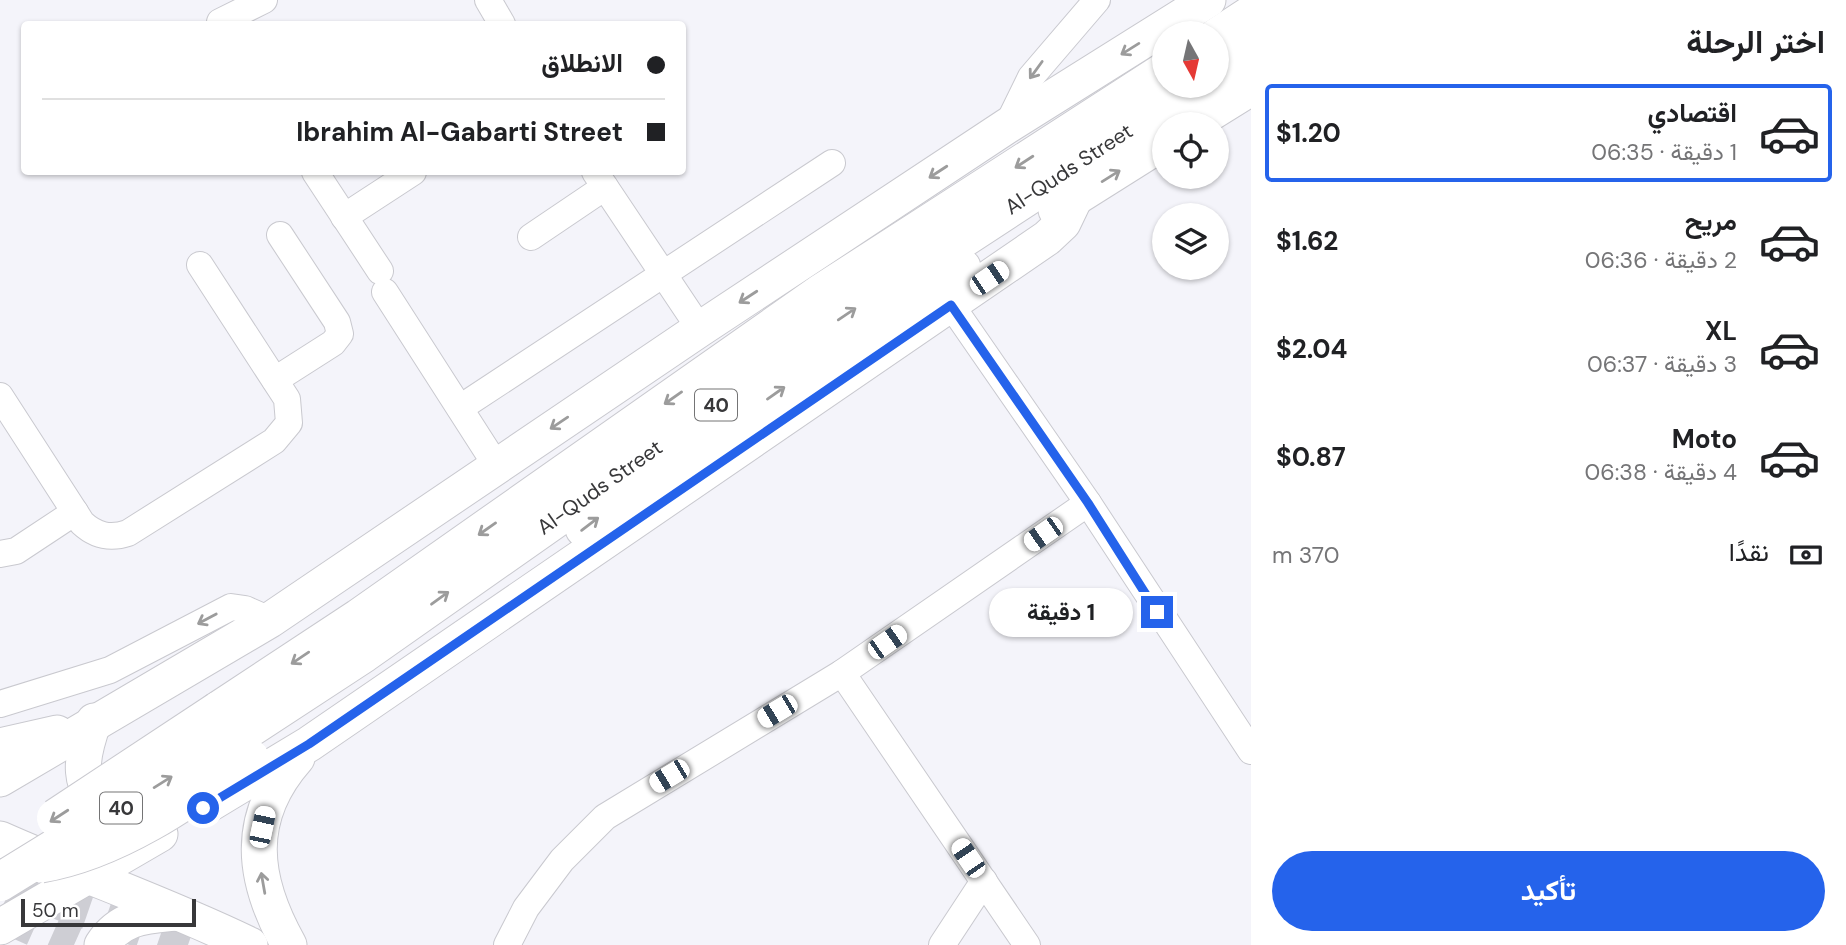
<!DOCTYPE html>
<html lang="ar">
<meta charset="utf-8">
<style>
body{margin:0;font-family:"DM Sans",Vazirmatn,sans-serif;background:#f6f6f6;color:#202124;direction:rtl;height:100vh;display:flex;flex-direction:column;font-size:26px;white-space:nowrap}
*{box-sizing:border-box;margin:0}
p{font-size:23px;color:#757577}
.icon{flex:none;width:38px;height:38px;fill:none;stroke:currentColor;stroke-width:2;stroke-linecap:round;stroke-linejoin:round}
.map{position:relative;flex:1;overflow:hidden;direction:ltr}
.sheet{display:flex;flex-direction:column;background:#fff;width:595px}
.sheet>*{flex:none}
.banner{position:absolute;left:21px;top:21px;width:665px;height:154px;border-radius:7px;box-shadow:0 2px 5px #0004;direction:rtl;display:grid;align-content:center;height:154px;padding:0 21px;background:#fff}
.needle{width:46px;rotate:172deg}
.buttons{position:absolute;left:1152px;top:21px;display:grid;gap:14px}
.buttons a{display:grid;place-items:center;width:77px;height:77px;border-radius:50%;background:#fff;box-shadow:0 2px 5px #0004;font-size:35px}
.scale{position:absolute;left:21px;bottom:18px;width:175px;box-sizing:border-box;padding-left:7px;border:4px solid #38383a;border-top:0;font-size:19px;line-height:24px;white-space:nowrap;color:#38383a;-webkit-text-stroke:5px #fff;paint-order:stroke}
.end{position:absolute;width:32px;height:32px;margin:-16px;border:9px solid #2563eb;background:#fff;box-shadow:0 0 0 4px #fff}
.from{border-radius:50%}
.bubble{position:absolute;height:49px;border-radius:24px;background:#fff;box-shadow:0 2px 5px #0004;font-size:23px;font-weight:700;line-height:49px;text-align:center;direction:rtl}
.car{position:absolute;width:21px;height:42px;margin:-21px -10px;border-radius:9px;box-shadow:0 0 5px 2px #0007;background:linear-gradient(#fff 24%,#345 0 40%,#fff 0 76%,#345 0 86%,#fff 0)}
.banner b{display:flex;align-items:center;gap:24px;height:66px;font-size:26px}
.banner b+b{border-top:2px solid #e0e0e0}
.banner i{width:18px;height:18px;background:#202124}
ul{padding:0;list-style:none}
li{display:flex;align-items:center;gap:21px;height:98px;margin:0 14px 10px;padding:0 7px;border:4px solid transparent;border-radius:7px}
li div{flex:1}
li b{display:block;font-size:26px}
li em{font-style:normal;font-weight:700}
li.active{border-color:#2563eb}
li>.icon{width:63px;height:63px;stroke-width:1.5}
h2{padding:0 21px;font-size:32px;line-height:84px}
.pay{display:flex;align-items:center;gap:18px;height:77px;padding:0 21px;font-size:26px}
.pay p{margin-inline-start:auto}
.primary-button{display:flex;gap:14px;margin-top:auto;padding:14px 21px}
.primary-button a{flex:1;height:80px;border-radius:42px;background:#2563eb;color:#fff;font-size:28px;font-weight:700;line-height:80px;text-align:center}
main{display:flex;flex:1;min-height:0}
.map>svg:first-child{display:block}
.lines{fill:none;stroke-linecap:round;stroke-linejoin:round}
.highway-tunnel{stroke:#ceced4;stroke-width:38;stroke-dasharray:38 19;stroke-linecap:butt}
.minor-casing{stroke:#c9c9cf;stroke-width:28}
.major-casing{stroke:#c9c9cf;stroke-width:37}
.highway-casing{stroke:#c9c9cf;stroke-width:40}
.minor{stroke:#fff;stroke-width:26}
.major{stroke:#fff;stroke-width:35}
.highway{stroke:#fff;stroke-width:38}
.major-bridge-casing{stroke:#c9c9cf;stroke-width:37;stroke-linecap:butt}
.highway-bridge-casing{stroke:#c9c9cf;stroke-width:40;stroke-linecap:butt}
.major-bridge{stroke:#fff;stroke-width:35}
.highway-bridge{stroke:#fff;stroke-width:38}
.oneway{stroke:#9c9c9c}
.route{stroke:#2563eb;stroke-width:9}
.labels{text-anchor:middle;stroke-width:7;stroke-linejoin:round;paint-order:stroke}
.shield{fill:#fff;stroke:#747475;stroke-width:2}
.shield-label{font-size:19px;font-weight:bold;fill:#38383a}
.street-label{font-size:21px;fill:#38383a;stroke:#fff}
</style>
<main>
<section class="sheet">
<h2>اختر الرحلة</h2>
<ul>
<li class="active"><svg class="icon" aria-label="car" viewBox="0 0 24 24"><path d="M5 17H2v-5l4-1 3-4h7l3 4 3 1v5h-3M9 17h6M6 11h13"/><circle cx="7" cy="17" r="2"/><circle cx="17" cy="17" r="2"/></svg><div><b>اقتصادي</b><p>1 دقيقة · 06:35</p></div><em>$1.20</em></li>
<li><svg class="icon" aria-label="car" viewBox="0 0 24 24"><path d="M5 17H2v-5l4-1 3-4h7l3 4 3 1v5h-3M9 17h6M6 11h13"/><circle cx="7" cy="17" r="2"/><circle cx="17" cy="17" r="2"/></svg><div><b>مريح</b><p>2 دقيقة · 06:36</p></div><em>$1.62</em></li>
<li><svg class="icon" aria-label="car" viewBox="0 0 24 24"><path d="M5 17H2v-5l4-1 3-4h7l3 4 3 1v5h-3M9 17h6M6 11h13"/><circle cx="7" cy="17" r="2"/><circle cx="17" cy="17" r="2"/></svg><div><b>XL</b><p>3 دقيقة · 06:37</p></div><em>$2.04</em></li>
<li><svg class="icon" aria-label="car" viewBox="0 0 24 24"><path d="M5 17H2v-5l4-1 3-4h7l3 4 3 1v5h-3M9 17h6M6 11h13"/><circle cx="7" cy="17" r="2"/><circle cx="17" cy="17" r="2"/></svg><div><b>Moto</b><p>4 دقيقة · 06:38</p></div><em>$0.87</em></li>
</ul>
<div class="pay"><svg class="icon" aria-label="cash" viewBox="0 0 24 24"><path d="M3 7h18v10H3z"/><circle cx="12" cy="12" r="2"/></svg>نقدًا<p>370 m</p></div>
<div class="primary-button"><a>تأكيد</a></div>
</section>
<div class="map">
<svg width="1251" height="945" viewBox="0 0 1251 945">
<rect width="100%" height="100%" fill="#f4f4fa"/>
<g class="lines">
<g class="highway-tunnel">
<path d="M 0,876 L 63,902 L 188,945"/>
<path d="M 0,912 L 74,945"/>
</g>
<g class="minor-casing">
<g id="minor">
<path d="M 488,0 L 502,24"/>
<path d="M 220,22 L 264,0"/>
<path d="M 1007,126 L 1031,77 L 1097,0"/>
<path d="M 315,172 L 380,271"/>
<path d="M 595,172 L 700,329"/>
<path d="M 344,217 L 413,172"/>
<path d="M 531,237 L 605,187"/>
<path d="M 385,292 L 496,465"/>
<path d="M 951,305 L 1088,503 L 1251,751"/>
<path d="M 275,380 L 333,343 L 340,334 L 337,322 L 280,235"/>
<path d="M 0,396 L 82,523 C 96,536 110,539 128,533 L 274,441 L 289,423 L 287,399 L 200,265"/>
<path d="M 460,408 L 832,163"/>
<path d="M 0,554 L 16,551 L 75,512"/>
<path d="M 842,673 L 1027,945"/>
<path d="M 0,704 L 110,670 L 231,607 L 245,609 L 270,620"/>
<path d="M 507,945 L 526,908 L 562,860 L 605,817 L 842,673 L 1088,503"/>
<path d="M 942,945 L 984,881"/>
</g>
</g>
<g class="major-casing">
<g id="major">
<path d="M 1193,124 L 1251,88"/>
<path d="M 1056,210 L 1164,142"/>
<path d="M 583,529 L 838,350 L 963,267"/>
<path d="M 94,721 C 81,757 73,790 112,813"/>
<path d="M 0,746 L 57,733"/>
<path d="M 0,779 L 270,620 L 700,329 L 1007,126 L 1208,0"/>
<path d="M 208,805 L 309,744 L 1047,238 L 1063,223 L 1075,198"/>
<path d="M 0,839 C 83,876 168,905 250,945"/>
<path d="M 0,927 L 160,834"/>
<path d="M 102,945 C 121,916 146,916 177,913"/>
<path d="M 289,945 C 252,879 244,818 297,758"/>
</g>
</g>
<g class="highway-casing">
<g id="highway">
<path d="M 1216,38 L 1251,15"/>
<path d="M 1216,73 L 1251,51"/>
<path d="M 218,711 L 359,618 L 820,294 L 1164,72"/>
<path id="s1" d="M 242,733 L 364,653 L 835,322 L 1196,86"/>
</g>
</g>
<use href="#minor" class="minor"/>
<use href="#major" class="major"/>
<use href="#highway" class="highway"/>
<g class="major-bridge-casing">
<path id="major-bridge" d="M 41,865 C 118,852 189,801 251,757"/>
</g>
<g class="highway-bridge-casing">
<g id="highway-bridge">
<path d="M 56,818 L 218,711"/>
<path d="M 0,882 L 242,733"/>
</g>
</g>
<use href="#major-bridge" class="major-bridge"/>
<use href="#highway-bridge" class="highway-bridge"/>
</g>
<defs><path id="oneway-shaft" d="M-6 0H5M1.5-3L5.5 0L1.5 3" fill="none" stroke-width="1.6" stroke-linecap="round" stroke-linejoin="round" transform="scale(1.75)"/></defs>
<g class="oneway">
<use href="#oneway-shaft" transform="translate(1130 49) rotate(148)"/>
<use href="#oneway-shaft" transform="translate(1036 70) rotate(126)"/>
<use href="#oneway-shaft" transform="translate(1024 162) rotate(147)"/>
<use href="#oneway-shaft" transform="translate(938 172) rotate(147)"/>
<use href="#oneway-shaft" transform="translate(1111 176) rotate(-32)"/>
<use href="#oneway-shaft" transform="translate(748 297) rotate(147)"/>
<use href="#oneway-shaft" transform="translate(847 314) rotate(-34)"/>
<use href="#oneway-shaft" transform="translate(776 393) rotate(-35)"/>
<use href="#oneway-shaft" transform="translate(673 398) rotate(145)"/>
<use href="#oneway-shaft" transform="translate(559 423) rotate(146)"/>
<use href="#oneway-shaft" transform="translate(590 524) rotate(-37)"/>
<use href="#oneway-shaft" transform="translate(487 529) rotate(145)"/>
<use href="#oneway-shaft" transform="translate(440 598) rotate(-36)"/>
<use href="#oneway-shaft" transform="translate(207 619) rotate(152)"/>
<use href="#oneway-shaft" transform="translate(300 658) rotate(146)"/>
<use href="#oneway-shaft" transform="translate(163 782) rotate(-32)"/>
<use href="#oneway-shaft" transform="translate(59 816) rotate(147)"/>
<use href="#oneway-shaft" transform="translate(263 883) rotate(-100)"/>
</g>
<g class="lines">
<path class="route" d="M 203,808 L 309,744 L 951,305 L 1088,503 L 1157,612"/>
</g>
<g class="labels">
<g class="shield">
<rect x="695" y="389.5" width="42" height="31" rx="5"/>
<rect x="100" y="792.5" width="42" height="31" rx="5"/>
</g>
<g class="shield-label">
<text x="716" y="412">40</text>
<text x="121" y="815">40</text>
</g>
<g class="street-label">
<text dy="7" stroke="none"><textPath href="#s1" startOffset="1001">Al-Quds Street</textPath></text>
<text dy="7" stroke="none"><textPath href="#s1" startOffset="434">Al-Quds Street</textPath></text>
</g>
</g>
</svg>
<div class="buttons">
<a><svg class="needle" viewBox="-14 -14 28 28"><path d="M0-13l5 13h-10z" fill="#e53935"/><path d="M0 13l5-13h-10z" fill="#757577"/></svg></a>
<a><svg class="icon" aria-label="locate" viewBox="0 0 24 24"><circle cx="12" cy="12" r="6"/><path d="M12 2v4M12 18v4M2 12h4M18 12h4"/></svg></a>
<a><svg class="icon" aria-label="layers" viewBox="0 0 24 24"><path d="M12 4l9 5-9 5-9-5zM3 14l9 5 9-5"/></svg></a>
</div>
<div class="scale">50 m</div>
<i class="end from" style="left:203px;top:808px"></i>
<i class="end" style="left:1157px;top:612px"></i>
<div class="bubble" style="left:989px;top:588px;width:144px">1 دقيقة</div>
<i class="car" style="left:989px;top:278px;rotate:56deg"></i>
<i class="car" style="left:1043px;top:534px;rotate:235deg"></i>
<i class="car" style="left:887px;top:642px;rotate:55deg"></i>
<i class="car" style="left:777px;top:711px;rotate:239deg"></i>
<i class="car" style="left:669px;top:776px;rotate:239deg"></i>
<i class="car" style="left:262px;top:827px;rotate:12deg"></i>
<i class="car" style="left:968px;top:858px;rotate:326deg"></i>
<div class="banner">
<b><i class="from"></i>الانطلاق</b>
<b><i></i>Ibrahim Al-Gabarti Street</b>
</div>
</div>
</main>
